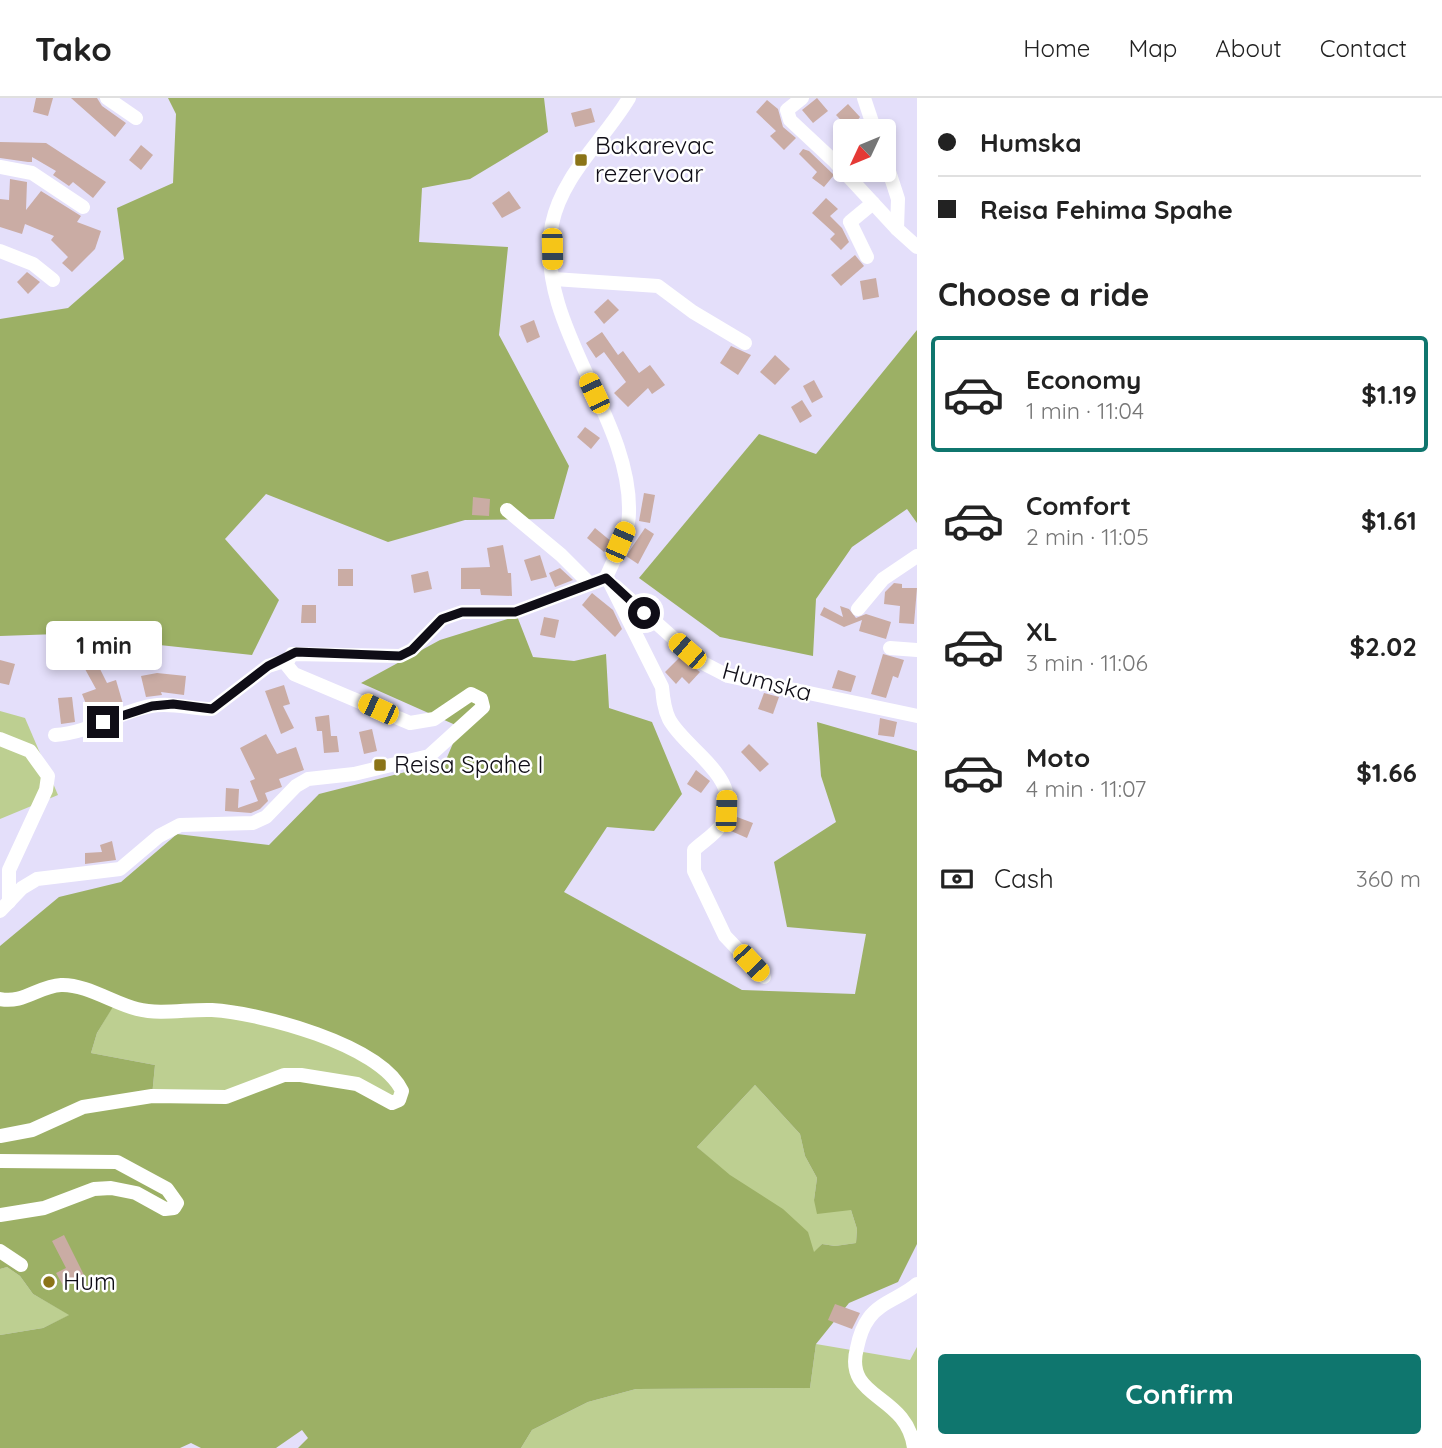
<!DOCTYPE html>
<meta charset="utf-8">
<style>
body{margin:0;font-family:Quicksand,sans-serif;background:#f2f2f2;color:#222;height:100vh;display:flex;flex-direction:column;font-size:26px;white-space:nowrap}
*{box-sizing:border-box;margin:0}
p{font-size:23px;color:#767676}
.icon{flex:none;width:38px;height:38px;fill:none;stroke:currentColor;stroke-width:2;stroke-linecap:round;stroke-linejoin:round}
.map{position:relative;flex:1;overflow:hidden}
.drawer{display:flex;flex-direction:column;background:#fff;width:525px}
.drawer>*{flex:none}
.hud{display:grid;align-content:center;height:154px;padding:0 21px;background:#fff}
.needle{width:46px;rotate:226deg}
.fabs{position:absolute;left:833px;top:21px;display:grid;gap:14px}
.fabs a{display:grid;place-items:center;width:63px;height:63px;border-radius:7px;background:#fff;box-shadow:0 4px 10px #0003;font-size:35px}
.end{position:absolute;width:32px;height:32px;margin:-16px;border:9px solid #0f0d16;background:#fff;box-shadow:0 0 0 4px #fff}
.from{border-radius:50%}
.bubble{position:absolute;height:49px;border-radius:7px;background:#fff;box-shadow:0 4px 10px #0003;font-size:23px;font-weight:700;line-height:49px;text-align:center}
.car{position:absolute;width:21px;height:42px;margin:-21px -10px;border-radius:9px;box-shadow:0 0 5px 2px #0007;background:linear-gradient(#f5c518 24%,#345 0 40%,#f5c518 0 76%,#345 0 86%,#f5c518 0)}
.hud b{display:flex;align-items:center;gap:24px;height:66px;font-size:26px}
.hud b+b{border-top:2px solid #e0e0e0}
.hud i{width:18px;height:18px;background:#222}
ul{padding:0;list-style:none}
li{display:flex;align-items:center;gap:21px;height:116px;margin:0 14px 10px;padding:0 7px;border:4px solid transparent;border-radius:7px}
li div{flex:1}
li b{display:block;font-size:26px}
li em{font-style:normal;font-weight:700}
li.on{border-color:#0f766e}
li>.icon{width:63px;height:63px;stroke-width:1.5}
h2{padding:0 21px;font-size:32px;line-height:84px}
.pay{display:flex;align-items:center;gap:18px;height:77px;padding:0 21px;font-size:26px}
.pay p{margin-inline-start:auto}
.button{display:flex;gap:14px;margin-top:auto;padding:14px 21px}
.button a{flex:1;height:80px;border-radius:7px;background:#0f766e;color:#fff;font-size:28px;font-weight:700;line-height:80px;text-align:center}
header{display:flex;align-items:center;gap:42px;box-sizing:border-box;height:98px;padding:0 35px;background:#fff;border-bottom:2px solid #e0e0e0}
header strong{font-size:33px}
nav{display:flex;gap:38px;margin-inline-start:auto;font-size:24px}
main{display:flex;flex:1;min-height:0}
.map>svg:first-child{display:block}
.green{fill:#bdcf91}
.forest{fill:#9cb065;fill-rule:evenodd}
.building{fill:#caaca4}
.lines{fill:none;stroke-linecap:round;stroke-linejoin:round}
.minor{stroke:#fff;stroke-width:14}
.route{stroke:#0f0d16;stroke-width:9}
.poi-dot{fill:#8b7418;stroke:#fff;stroke-width:2.5}
.labels{text-anchor:middle;stroke-width:5;stroke-linejoin:round;paint-order:stroke}
.poi-label{font-size:24px;fill:#0f0d16;stroke:#fff;text-anchor:start}
.street-label{font-size:24px;fill:#0f0d16;stroke:#fff}
</style>
<header>
<strong>Tako</strong>
<nav><a>Home</a><a>Map</a><a>About</a><a>Contact</a></nav>
</header>
<main>
<div class="map">
<svg width="917" height="1350" viewBox="0 0 917 1350">
<rect width="100%" height="100%" fill="#e4dffa"/>
<g class="green">
<path d="M 0,613 L 25,620 L 58,697 L 0,721 Z"/>
<path d="M 116,903 L 294,927 L 362,956 L 402,997 L 152,998 L 155,967 L 91,955 L 97,935 Z"/>
<path d="M 755,987 L 800,1036 L 805,1058 L 817,1080 L 814,1102 L 834,1112 L 851,1112 L 857,1131 L 856,1145 L 835,1148 L 822,1146 L 814,1155 L 697,1049 Z"/>
<path d="M 7,1169 L 20,1178 L 33,1196 L 70,1217 L 43,1230 L 0,1237 L 0,1171 Z"/>
<path d="M 816,1246 L 910,1262 L 917,1249 L 917,1350 L 521,1350 L 532,1332 L 588,1304 L 636,1291 L 810,1290 Z"/>
</g>
<g class="forest">
<path d="M 168,0 L 544,0 L 548,34 L 470,81 L 422,90 L 419,144 L 508,149 L 499,237 L 569,368 L 554,421 L 465,422 L 388,444 L 266,396 L 225,441 L 279,502 L 252,557 L 58,536 L 0,538 L 0,221 L 68,210 L 124,161 L 117,110 L 173,85 L 176,16 Z"/>
<path d="M 917,232 L 917,425 L 907,411 L 852,449 L 816,501 L 813,558 L 720,539 L 639,480 L 759,336 L 816,356 Z"/>
<path d="M 517,518 L 533,559 L 574,563 L 606,556 L 609,610 L 652,624 L 682,696 L 654,733 L 607,729 L 564,794 L 742,892 L 855,896 L 866,836 L 787,829 L 774,764 L 836,724 L 821,678 L 817,624 L 917,653 L 917,1146 L 898,1184 L 849,1205 L 816,1246 L 810,1290 L 636,1291 L 588,1304 L 532,1332 L 521,1350 L 298,1350 L 308,1340 L 302,1332 L 276,1350 L 201,1350 L 191,1345 L 180,1350 L 0,1350 L 0,1237 L 43,1230 L 69,1217 L 33,1196 L 20,1178 L 7,1169 L 0,1171 L 0,848 L 59,799 L 121,784 L 177,736 L 269,747 L 319,696 L 445,664 L 460,629 L 361,585 L 440,542 ZM 116,904 L 294,927 L 394,981 L 395,1004 L 301,977 L 218,999 L 152,998 L 155,967 L 91,955 L 97,935 ZM 755,987 L 800,1036 L 805,1058 L 817,1080 L 814,1102 L 817,1116 L 851,1112 L 857,1131 L 856,1145 L 835,1148 L 822,1146 L 814,1154 L 808,1134 L 783,1111 L 730,1077 L 697,1049 Z"/>
</g>
<g class="building">
<path d="M 36,0 L 53,0 L 48,18 L 33,14 Z"/>
<path d="M 71,0 L 97,0 L 102,8 L 126,25 L 115,39 Z"/>
<path d="M 817,0 L 828,13 L 813,25 L 802,12 Z"/>
<path d="M 767,2 L 778,11 L 783,29 L 796,40 L 784,52 L 770,38 L 776,33 L 756,14 Z"/>
<path d="M 848,6 L 860,19 L 857,23 L 865,33 L 851,33 L 836,17 Z"/>
<path d="M 591,10 L 595,24 L 575,29 L 571,15 Z"/>
<path d="M 0,44 L 46,45 L 106,84 L 93,100 L 73,84 L 69,88 L 53,77 L 56,73 L 32,59 L 32,64 L 28,64 L 0,60 Z"/>
<path d="M 141,47 L 153,57 L 141,72 L 129,62 Z"/>
<path d="M 803,51 L 809,53 L 834,77 L 824,89 L 812,80 L 817,74 L 799,56 Z"/>
<path d="M 10,81 L 27,84 L 26,112 L 41,93 L 81,118 L 77,124 L 101,133 L 95,151 L 72,174 L 62,165 L 68,159 L 51,142 L 54,138 L 25,126 L 22,136 L 0,129 L 0,101 L 9,102 Z"/>
<path d="M 509,93 L 521,110 L 502,120 L 492,105 Z"/>
<path d="M 826,100 L 838,111 L 830,118 L 842,130 L 849,144 L 841,152 L 830,141 L 835,136 L 812,115 Z"/>
<path d="M 855,157 L 864,168 L 841,188 L 831,177 Z"/>
<path d="M 27,174 L 40,184 L 28,196 L 17,184 Z"/>
<path d="M 876,180 L 879,199 L 863,202 L 860,183 Z"/>
<path d="M 608,201 L 619,212 L 604,226 L 594,214 Z"/>
<path d="M 534,222 L 540,239 L 527,245 L 520,228 Z"/>
<path d="M 602,234 L 618,257 L 623,253 L 639,275 L 650,267 L 665,287 L 652,296 L 648,290 L 628,309 L 614,295 L 626,284 L 604,254 L 596,260 L 586,245 Z"/>
<path d="M 731,248 L 751,257 L 738,277 L 720,265 Z"/>
<path d="M 775,257 L 790,271 L 775,287 L 760,274 Z"/>
<path d="M 814,282 L 823,299 L 812,305 L 803,288 Z"/>
<path d="M 802,302 L 812,318 L 800,325 L 791,309 Z"/>
<path d="M 585,329 L 600,340 L 591,351 L 577,339 Z"/>
<path d="M 644,395 L 655,397 L 650,425 L 639,423 Z"/>
<path d="M 473,399 L 490,401 L 489,418 L 472,417 Z"/>
<path d="M 595,430 L 612,444 L 604,454 L 587,440 Z"/>
<path d="M 645,430 L 654,436 L 638,466 L 626,458 Z"/>
<path d="M 503,447 L 508,475 L 511,475 L 512,498 L 481,497 L 480,491 L 461,491 L 461,470 L 490,469 L 487,450 Z"/>
<path d="M 540,457 L 547,479 L 531,483 L 524,462 Z"/>
<path d="M 560,470 L 573,482 L 555,489 L 549,475 Z"/>
<rect x="338" y="471" width="15" height="17"/>
<path d="M 428,473 L 432,491 L 414,495 L 411,477 Z"/>
<path d="M 894,485 L 902,486 L 902,490 L 917,490 L 914,526 L 899,525 L 900,508 L 884,506 L 885,494 Z"/>
<path d="M 592,495 L 613,512 L 622,531 L 615,539 L 582,507 Z"/>
<path d="M 302,507 L 316,507 L 316,525 L 301,525 Z"/>
<path d="M 840,508 L 849,511 L 856,520 L 866,516 L 891,524 L 886,541 L 859,533 L 862,522 L 844,529 L 820,517 L 824,509 L 843,519 Z"/>
<path d="M 544,519 L 559,522 L 555,540 L 540,537 Z"/>
<path d="M 883,556 L 904,562 L 898,580 L 893,578 L 886,600 L 871,596 Z"/>
<path d="M 680,559 L 700,574 L 689,586 L 682,579 L 676,586 L 665,574 Z"/>
<path d="M 0,562 L 15,566 L 9,587 L 0,585 Z"/>
<path d="M 97,565 L 107,585 L 116,582 L 123,606 L 91,618 L 82,596 L 96,591 L 85,571 Z"/>
<path d="M 838,572 L 856,578 L 851,594 L 832,590 Z"/>
<path d="M 157,575 L 186,578 L 184,597 L 161,594 L 162,597 L 146,599 L 141,578 Z"/>
<path d="M 284,587 L 290,606 L 283,608 L 294,630 L 281,636 L 265,593 Z"/>
<path d="M 764,595 L 779,599 L 773,616 L 758,611 Z"/>
<path d="M 72,599 L 75,624 L 61,626 L 58,600 Z"/>
<path d="M 329,617 L 331,638 L 337,638 L 339,654 L 324,655 L 322,633 L 317,633 L 315,619 Z"/>
<path d="M 880,620 L 897,624 L 894,639 L 878,637 Z"/>
<path d="M 372,631 L 377,653 L 364,656 L 359,634 Z"/>
<path d="M 266,636 L 277,656 L 296,649 L 304,672 L 279,681 L 282,689 L 265,695 L 268,703 L 260,711 L 251,715 L 225,713 L 226,690 L 239,691 L 238,710 L 258,703 L 250,683 L 255,681 L 240,650 Z"/>
<path d="M 749,646 L 769,666 L 760,674 L 741,654 Z"/>
<path d="M 696,672 L 710,683 L 701,695 L 687,686 Z"/>
<path d="M 737,719 L 753,725 L 747,740 L 731,733 Z"/>
<path d="M 112,743 L 116,762 L 85,766 L 85,755 L 102,754 L 100,747 Z"/>
<path d="M 64,1137 L 85,1179 L 64,1189 L 56,1175 L 66,1170 L 52,1143 Z"/>
<path d="M 835,1206 L 860,1215 L 852,1231 L 828,1222 Z"/>
</g>
<g class="lines">
<g class="minor">
<path d="M 107,0 L 136,20"/>
<path d="M 802,0 L 787,12 L 790,22 L 835,64 L 897,131"/>
<path d="M 864,0 L 875,33"/>
<path d="M 884,58 L 898,101 L 897,131 L 917,149"/>
<path d="M 0,69 L 32,75 L 83,109"/>
<path d="M 0,153 L 33,166 L 53,182"/>
<path d="M 867,159 L 850,124 L 873,105"/>
<path d="M 554,181 L 658,188 L 693,214 L 745,245"/>
<path d="M 507,412 L 561,457 L 589,485"/>
<path d="M 606,480 C 614,460 629,436 629,415 C 632,318 533,226 552,126 C 562,77 604,42 629,0"/>
<path d="M 609,483 L 662,589 C 663,600 664,611 669,621 C 685,652 747,681 722,726 C 716,736 702,744 694,752 L 694,773 L 725,838 L 764,879"/>
<path d="M 615,488 L 699,563 L 728,578 L 917,618"/>
<path d="M 858,511 L 883,481 L 917,458"/>
<path d="M 890,550 L 917,552"/>
<path d="M 55,637 C 89,635 118,614 151,608 C 172,604 191,611 212,611 L 268,568 L 287,562"/>
<path d="M 0,641 L 30,653 L 48,678 L 46,692 L 9,772 L 9,804"/>
<path d="M 0,813 L 22,790 L 37,781 L 120,771 L 159,738 L 180,727 L 253,725 L 266,719 L 296,688 L 308,681 L 354,676 L 429,658 L 483,609 L 481,601 L 471,596 L 434,621 L 410,625 L 294,576 L 286,566 L 292,556 L 400,558 L 412,552 L 442,521 L 462,514 L 515,514 L 606,480"/>
<path d="M 0,901 C 23,906 39,888 61,887 C 86,886 113,905 137,911 C 161,917 187,911 212,912 C 260,915 380,946 402,993 L 399,1002 L 392,1005 L 357,986 L 301,977 L 284,977 L 226,999 L 152,998 L 83,1009 L 32,1032 L 0,1038"/>
<path d="M 0,1063 L 117,1064 L 167,1091 L 177,1105 L 174,1110 L 165,1111 L 136,1095 L 111,1090 L 94,1091 L 44,1110 L 0,1117"/>
<path d="M 0,1153 L 21,1167"/>
<path d="M 914,1350 C 907,1295 843,1302 857,1250 C 859,1240 863,1228 869,1220 C 880,1204 903,1199 917,1186"/>
</g>
</g>
<g class="lines">
<path class="route" d="M 103,624 L 152,608 L 173,606 L 212,611 L 268,568 L 296,554 L 400,558 L 412,552 L 442,521 L 462,514 L 515,514 L 606,480 L 644,515"/>
</g>
<g class="poi-dot">
<rect x="574" y="55" width="14" height="14" rx="3.5"/>
<rect x="373" y="660" width="14" height="14" rx="3.5"/>
<circle cx="49" cy="1184" r="7"/>
</g>
<g class="labels">
<g class="poi-label">
<text x="595" y="56">Bakarevac<tspan x="595" dy="28">rezervoar</tspan></text>
<text x="394" y="675">Reisa Spahe I</text>
<text x="63" y="1192">Hum</text>
</g>
<g class="street-label">
<text transform="translate(767 584) rotate(15)" y="8">Humska</text>
</g>
</g>
</svg>
<div class="fabs">
<a><svg class="needle" viewBox="-14 -14 28 28"><path d="M0-13l5 13h-10z" fill="#e53935"/><path d="M0 13l5-13h-10z" fill="#767676"/></svg></a>
</div>
<i class="end from" style="left:644px;top:515px"></i>
<i class="end" style="left:103px;top:624px"></i>
<div class="bubble" style="left:46px;top:523px;width:116px">1 min</div>
<i class="car" style="left:552px;top:151px;rotate:179deg"></i>
<i class="car" style="left:594px;top:295px;rotate:335deg"></i>
<i class="car" style="left:620px;top:444px;rotate:23deg"></i>
<i class="car" style="left:687px;top:553px;rotate:311deg"></i>
<i class="car" style="left:378px;top:611px;rotate:295deg"></i>
<i class="car" style="left:726px;top:713px;rotate:2deg"></i>
<i class="car" style="left:751px;top:865px;rotate:137deg"></i>
</div>
<section class="drawer">
<div class="hud">
<b><i class="from"></i>Humska</b>
<b><i></i>Reisa Fehima Spahe</b>
</div>
<h2>Choose a ride</h2>
<ul>
<li class="on"><svg class="icon" aria-label="car" viewBox="0 0 24 24"><path d="M5 17H2v-5l4-1 3-4h7l3 4 3 1v5h-3M9 17h6M6 11h13"/><circle cx="7" cy="17" r="2"/><circle cx="17" cy="17" r="2"/></svg><div><b>Economy</b><p>1 min · 11:04</p></div><em>$1.19</em></li>
<li><svg class="icon" aria-label="car" viewBox="0 0 24 24"><path d="M5 17H2v-5l4-1 3-4h7l3 4 3 1v5h-3M9 17h6M6 11h13"/><circle cx="7" cy="17" r="2"/><circle cx="17" cy="17" r="2"/></svg><div><b>Comfort</b><p>2 min · 11:05</p></div><em>$1.61</em></li>
<li><svg class="icon" aria-label="car" viewBox="0 0 24 24"><path d="M5 17H2v-5l4-1 3-4h7l3 4 3 1v5h-3M9 17h6M6 11h13"/><circle cx="7" cy="17" r="2"/><circle cx="17" cy="17" r="2"/></svg><div><b>XL</b><p>3 min · 11:06</p></div><em>$2.02</em></li>
<li><svg class="icon" aria-label="car" viewBox="0 0 24 24"><path d="M5 17H2v-5l4-1 3-4h7l3 4 3 1v5h-3M9 17h6M6 11h13"/><circle cx="7" cy="17" r="2"/><circle cx="17" cy="17" r="2"/></svg><div><b>Moto</b><p>4 min · 11:07</p></div><em>$1.66</em></li>
</ul>
<div class="pay"><svg class="icon" aria-label="cash" viewBox="0 0 24 24"><path d="M3 7h18v10H3z"/><circle cx="12" cy="12" r="2"/></svg>Cash<p>360 m</p></div>
<div class="button"><a>Confirm</a></div>
</section>
</main>
